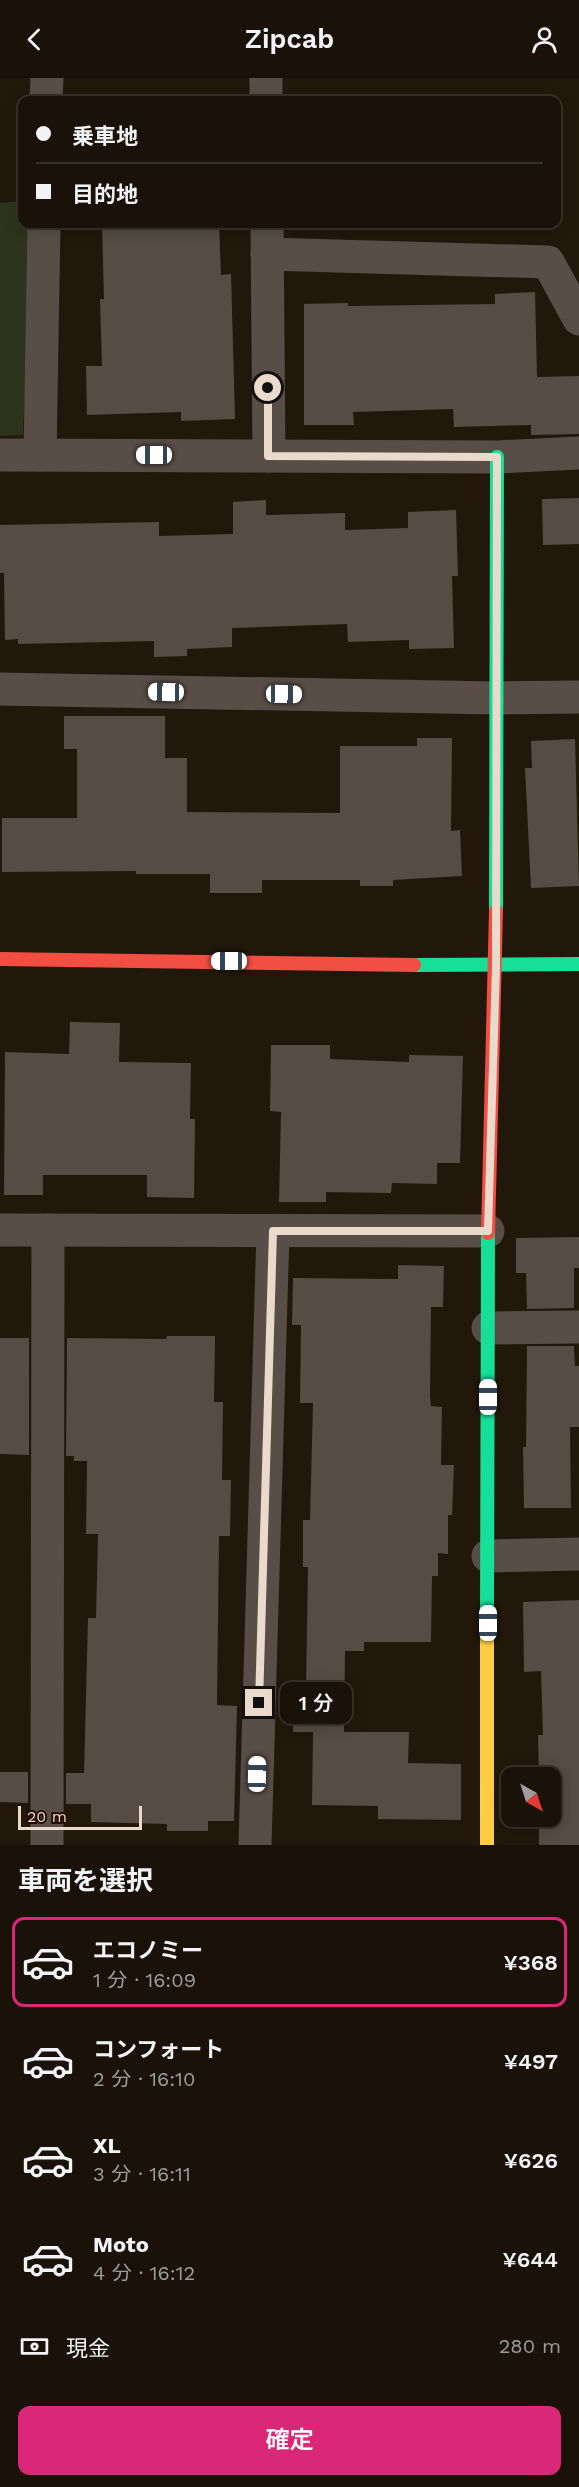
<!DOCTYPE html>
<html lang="ja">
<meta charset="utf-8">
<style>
body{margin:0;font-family:"Work Sans","Noto Sans JP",sans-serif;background:#271f16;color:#f1f3f6;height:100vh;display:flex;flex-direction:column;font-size:22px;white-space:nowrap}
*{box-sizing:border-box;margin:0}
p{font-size:20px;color:#9f9d9c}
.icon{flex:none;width:33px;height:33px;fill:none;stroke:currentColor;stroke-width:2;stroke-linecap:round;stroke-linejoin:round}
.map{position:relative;height:1767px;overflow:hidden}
.side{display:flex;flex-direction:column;background:#1a1108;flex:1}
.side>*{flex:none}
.banner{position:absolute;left:18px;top:18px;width:543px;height:132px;border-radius:12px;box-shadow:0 3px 15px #0003,0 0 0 2px #383129;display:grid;align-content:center;height:132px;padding:0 18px;background:#1a1108}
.needle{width:39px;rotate:141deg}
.buttons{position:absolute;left:501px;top:1689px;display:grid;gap:12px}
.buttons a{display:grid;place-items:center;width:60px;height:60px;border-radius:12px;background:#1a1108;box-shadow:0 3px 15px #0003,0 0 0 2px #383129;font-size:30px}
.scale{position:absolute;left:18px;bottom:15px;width:124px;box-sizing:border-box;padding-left:6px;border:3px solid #e9dacc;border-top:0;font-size:16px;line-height:21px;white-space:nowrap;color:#e9dacc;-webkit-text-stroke:4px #220d00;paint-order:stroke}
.end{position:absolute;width:27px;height:27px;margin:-14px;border:8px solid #e9dacc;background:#111;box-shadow:0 0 0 3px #111}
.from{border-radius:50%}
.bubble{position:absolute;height:42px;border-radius:12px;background:#1a1108;box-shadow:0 3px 15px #0003,0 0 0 2px #383129;font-size:20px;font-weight:600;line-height:42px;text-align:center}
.car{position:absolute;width:18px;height:36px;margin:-18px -9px;border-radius:8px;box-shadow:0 0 4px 2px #0007;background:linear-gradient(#fff 24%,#345 0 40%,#fff 0 76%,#345 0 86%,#fff 0)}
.banner b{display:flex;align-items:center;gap:21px;height:57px;font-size:22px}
.banner b+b{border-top:2px solid #383129}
.banner i{width:15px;height:15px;background:#f1f3f6}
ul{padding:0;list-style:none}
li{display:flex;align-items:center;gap:18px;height:90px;margin:0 12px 9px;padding:0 6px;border:3px solid transparent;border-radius:12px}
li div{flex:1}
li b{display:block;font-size:22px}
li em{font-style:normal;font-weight:600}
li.on{border-color:#db2777}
li>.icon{width:54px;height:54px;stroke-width:1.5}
h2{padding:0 18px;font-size:27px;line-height:72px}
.pay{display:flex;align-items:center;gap:15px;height:66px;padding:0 18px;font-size:22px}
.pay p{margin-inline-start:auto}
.primary-button{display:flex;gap:12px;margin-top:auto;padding:12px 18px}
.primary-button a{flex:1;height:69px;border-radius:12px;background:#db2777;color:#fff;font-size:24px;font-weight:600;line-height:69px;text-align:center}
header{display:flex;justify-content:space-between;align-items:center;height:78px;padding:0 18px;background:#1a1108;font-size:27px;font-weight:600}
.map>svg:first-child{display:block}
.green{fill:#2c341d}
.building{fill:#564c43}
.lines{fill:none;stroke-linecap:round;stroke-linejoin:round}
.street{stroke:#594e47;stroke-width:33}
.fast{stroke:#16e098;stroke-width:14}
.slow{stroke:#ffcf43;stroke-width:14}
.jam{stroke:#f24e42;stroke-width:14}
.route{stroke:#e9dacc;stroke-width:8}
</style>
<header><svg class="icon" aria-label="back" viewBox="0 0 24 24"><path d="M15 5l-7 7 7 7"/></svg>Zipcab<svg class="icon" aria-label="person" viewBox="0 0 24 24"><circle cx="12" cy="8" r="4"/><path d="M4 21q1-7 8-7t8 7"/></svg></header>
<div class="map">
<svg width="579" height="1767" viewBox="0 0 579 1767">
<rect width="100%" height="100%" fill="#22170b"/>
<path class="green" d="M 22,123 L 22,146 L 32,146 L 23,357 L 0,358 L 0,125 Z"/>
<g class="building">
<path d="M 102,146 L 219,146 L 221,197 L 231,196 L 235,341 L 181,343 L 181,334 L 87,337 L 86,288 L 102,288 L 100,221 L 104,221 Z"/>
<path d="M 535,214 L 537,299 L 579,298 L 579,356 L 531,357 L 531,347 L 454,349 L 453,331 L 353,334 L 354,347 L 304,347 L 304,226 L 348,225 L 348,228 L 495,226 L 495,216 Z"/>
<path d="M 579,420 L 579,466 L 543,467 L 542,421 Z"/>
<path d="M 266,422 L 266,437 L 345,435 L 345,452 L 408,450 L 408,434 L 456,432 L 458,498 L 452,498 L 454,570 L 409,571 L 409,562 L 348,564 L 347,546 L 232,550 L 232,569 L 187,571 L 187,578 L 154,579 L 154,563 L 18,566 L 18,561 L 5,562 L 4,495 L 0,495 L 0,447 L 159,444 L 159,458 L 233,456 L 233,424 Z"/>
<path d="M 64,638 L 165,638 L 165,680 L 187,680 L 187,734 L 340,735 L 340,668 L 417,668 L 417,660 L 452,660 L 451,753 L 460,752 L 462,798 L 393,802 L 393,808 L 360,808 L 360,802 L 262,802 L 262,815 L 210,815 L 210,796 L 136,796 L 136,793 L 2,794 L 2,740 L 77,740 L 77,671 L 64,671 Z"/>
<path d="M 575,661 L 579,808 L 531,810 L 525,690 L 532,690 L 531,663 Z"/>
<path d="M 70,944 L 120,945 L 119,984 L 191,985 L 190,1041 L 195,1041 L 194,1120 L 147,1119 L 147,1097 L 43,1097 L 43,1117 L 4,1117 L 5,974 L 69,976 Z"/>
<path d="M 271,967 L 330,967 L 330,981 L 409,984 L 409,977 L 463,978 L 460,1085 L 437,1085 L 437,1106 L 392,1105 L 391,1115 L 326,1114 L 326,1124 L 279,1124 L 281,1034 L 270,1033 Z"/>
<path d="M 579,1159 L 579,1190 L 574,1190 L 574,1230 L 527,1231 L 526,1195 L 516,1195 L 516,1160 Z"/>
<path d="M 398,1187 L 444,1188 L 443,1229 L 431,1229 L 430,1318 L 431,1328 L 442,1329 L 441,1387 L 454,1387 L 452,1437 L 448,1437 L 448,1476 L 438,1475 L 438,1498 L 432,1498 L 431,1564 L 364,1564 L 364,1573 L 345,1573 L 344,1654 L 409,1654 L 408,1685 L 461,1686 L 461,1742 L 378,1741 L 378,1728 L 312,1727 L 313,1654 L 293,1654 L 294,1608 L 306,1608 L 308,1489 L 303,1489 L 303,1442 L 310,1442 L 313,1325 L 300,1325 L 301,1247 L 292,1247 L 293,1200 L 398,1201 Z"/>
<path d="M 167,1258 L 215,1258 L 214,1324 L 223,1324 L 222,1402 L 231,1402 L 230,1458 L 219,1458 L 217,1627 L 237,1628 L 234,1743 L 208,1743 L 208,1753 L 167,1753 L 167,1746 L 91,1744 L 91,1726 L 66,1726 L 66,1695 L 84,1695 L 88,1540 L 96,1540 L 98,1456 L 86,1456 L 87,1383 L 74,1383 L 74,1378 L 66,1378 L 67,1260 L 166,1261 Z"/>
<path d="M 0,1260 L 29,1260 L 29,1377 L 0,1376 Z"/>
<path d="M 527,1268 L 574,1268 L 575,1288 L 579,1288 L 579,1349 L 570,1349 L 571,1430 L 524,1430 L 523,1369 L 526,1369 Z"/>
<path d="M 579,1522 L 579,1767 L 539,1767 L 539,1738 L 550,1738 L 550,1700 L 539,1700 L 538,1657 L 543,1657 L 541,1593 L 524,1594 L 523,1524 Z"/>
<path d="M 0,1694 L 28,1694 L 28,1725 L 0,1724 Z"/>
</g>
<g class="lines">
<g class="street">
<path d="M 266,0 L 266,22"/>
<path d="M 46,22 L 47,0"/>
<path d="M 267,146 L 269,378"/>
<path d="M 267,176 L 548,184 L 579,241"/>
<path d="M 0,377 L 497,379 L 579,375"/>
<path d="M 40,377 L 44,146"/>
<path d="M 0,611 L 497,620 L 579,619"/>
<path d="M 0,1152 L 488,1153"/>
<path d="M 488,1250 L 579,1249"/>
<path d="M 488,1478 L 579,1476"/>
<path d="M 47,1767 L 48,1152"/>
<path d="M 255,1767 L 273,1153"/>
</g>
<g class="fast">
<path d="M 496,833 L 497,379"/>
<path d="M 414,887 L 579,886"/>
<path d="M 487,1536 L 488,1155"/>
</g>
<path class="slow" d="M 487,1767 L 487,1536"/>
<g class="jam">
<path d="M 0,881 L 414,887"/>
<path d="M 488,1155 L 496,833"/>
</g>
</g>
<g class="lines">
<path class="route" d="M 259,1625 L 273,1153 L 488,1153 L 496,888 L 497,379 L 268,378 L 268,310"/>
</g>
</svg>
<div class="buttons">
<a><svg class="needle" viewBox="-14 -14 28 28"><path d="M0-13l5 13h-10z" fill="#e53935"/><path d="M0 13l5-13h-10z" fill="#9f9d9c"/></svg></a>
</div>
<div class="scale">20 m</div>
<i class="end from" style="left:268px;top:310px"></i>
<i class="end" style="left:259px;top:1625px"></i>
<div class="bubble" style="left:280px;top:1604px;width:72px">1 分</div>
<i class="car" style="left:154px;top:377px;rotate:270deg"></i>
<i class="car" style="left:166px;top:614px;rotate:271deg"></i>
<i class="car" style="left:284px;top:616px;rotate:91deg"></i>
<i class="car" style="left:229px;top:883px;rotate:270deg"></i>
<i class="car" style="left:488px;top:1319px;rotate:0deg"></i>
<i class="car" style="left:488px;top:1545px;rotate:0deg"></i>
<i class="car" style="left:257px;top:1696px;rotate:1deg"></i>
<div class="banner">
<b><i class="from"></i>乗車地</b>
<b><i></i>目的地</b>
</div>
</div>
<section class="side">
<h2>車両を選択</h2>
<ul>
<li class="on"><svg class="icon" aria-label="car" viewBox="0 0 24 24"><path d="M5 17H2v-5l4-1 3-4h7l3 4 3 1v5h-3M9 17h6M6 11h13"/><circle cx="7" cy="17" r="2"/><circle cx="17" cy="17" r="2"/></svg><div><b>エコノミー</b><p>1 分 · 16:09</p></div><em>¥368</em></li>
<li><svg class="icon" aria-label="car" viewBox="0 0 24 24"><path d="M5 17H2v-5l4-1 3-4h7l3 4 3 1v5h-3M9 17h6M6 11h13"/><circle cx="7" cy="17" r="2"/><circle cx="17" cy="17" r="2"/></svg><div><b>コンフォート</b><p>2 分 · 16:10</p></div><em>¥497</em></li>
<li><svg class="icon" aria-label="car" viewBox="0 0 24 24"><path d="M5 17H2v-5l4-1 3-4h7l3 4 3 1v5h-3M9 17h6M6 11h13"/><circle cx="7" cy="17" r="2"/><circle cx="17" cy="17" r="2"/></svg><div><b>XL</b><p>3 分 · 16:11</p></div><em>¥626</em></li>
<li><svg class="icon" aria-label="car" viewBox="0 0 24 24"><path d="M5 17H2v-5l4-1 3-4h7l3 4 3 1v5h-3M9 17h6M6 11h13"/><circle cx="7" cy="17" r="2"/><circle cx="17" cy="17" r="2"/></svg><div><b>Moto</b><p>4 分 · 16:12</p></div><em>¥644</em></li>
</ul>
<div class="pay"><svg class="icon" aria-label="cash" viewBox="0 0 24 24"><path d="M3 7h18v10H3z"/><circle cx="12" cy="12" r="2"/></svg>現金<p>280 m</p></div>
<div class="primary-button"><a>確定</a></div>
</section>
